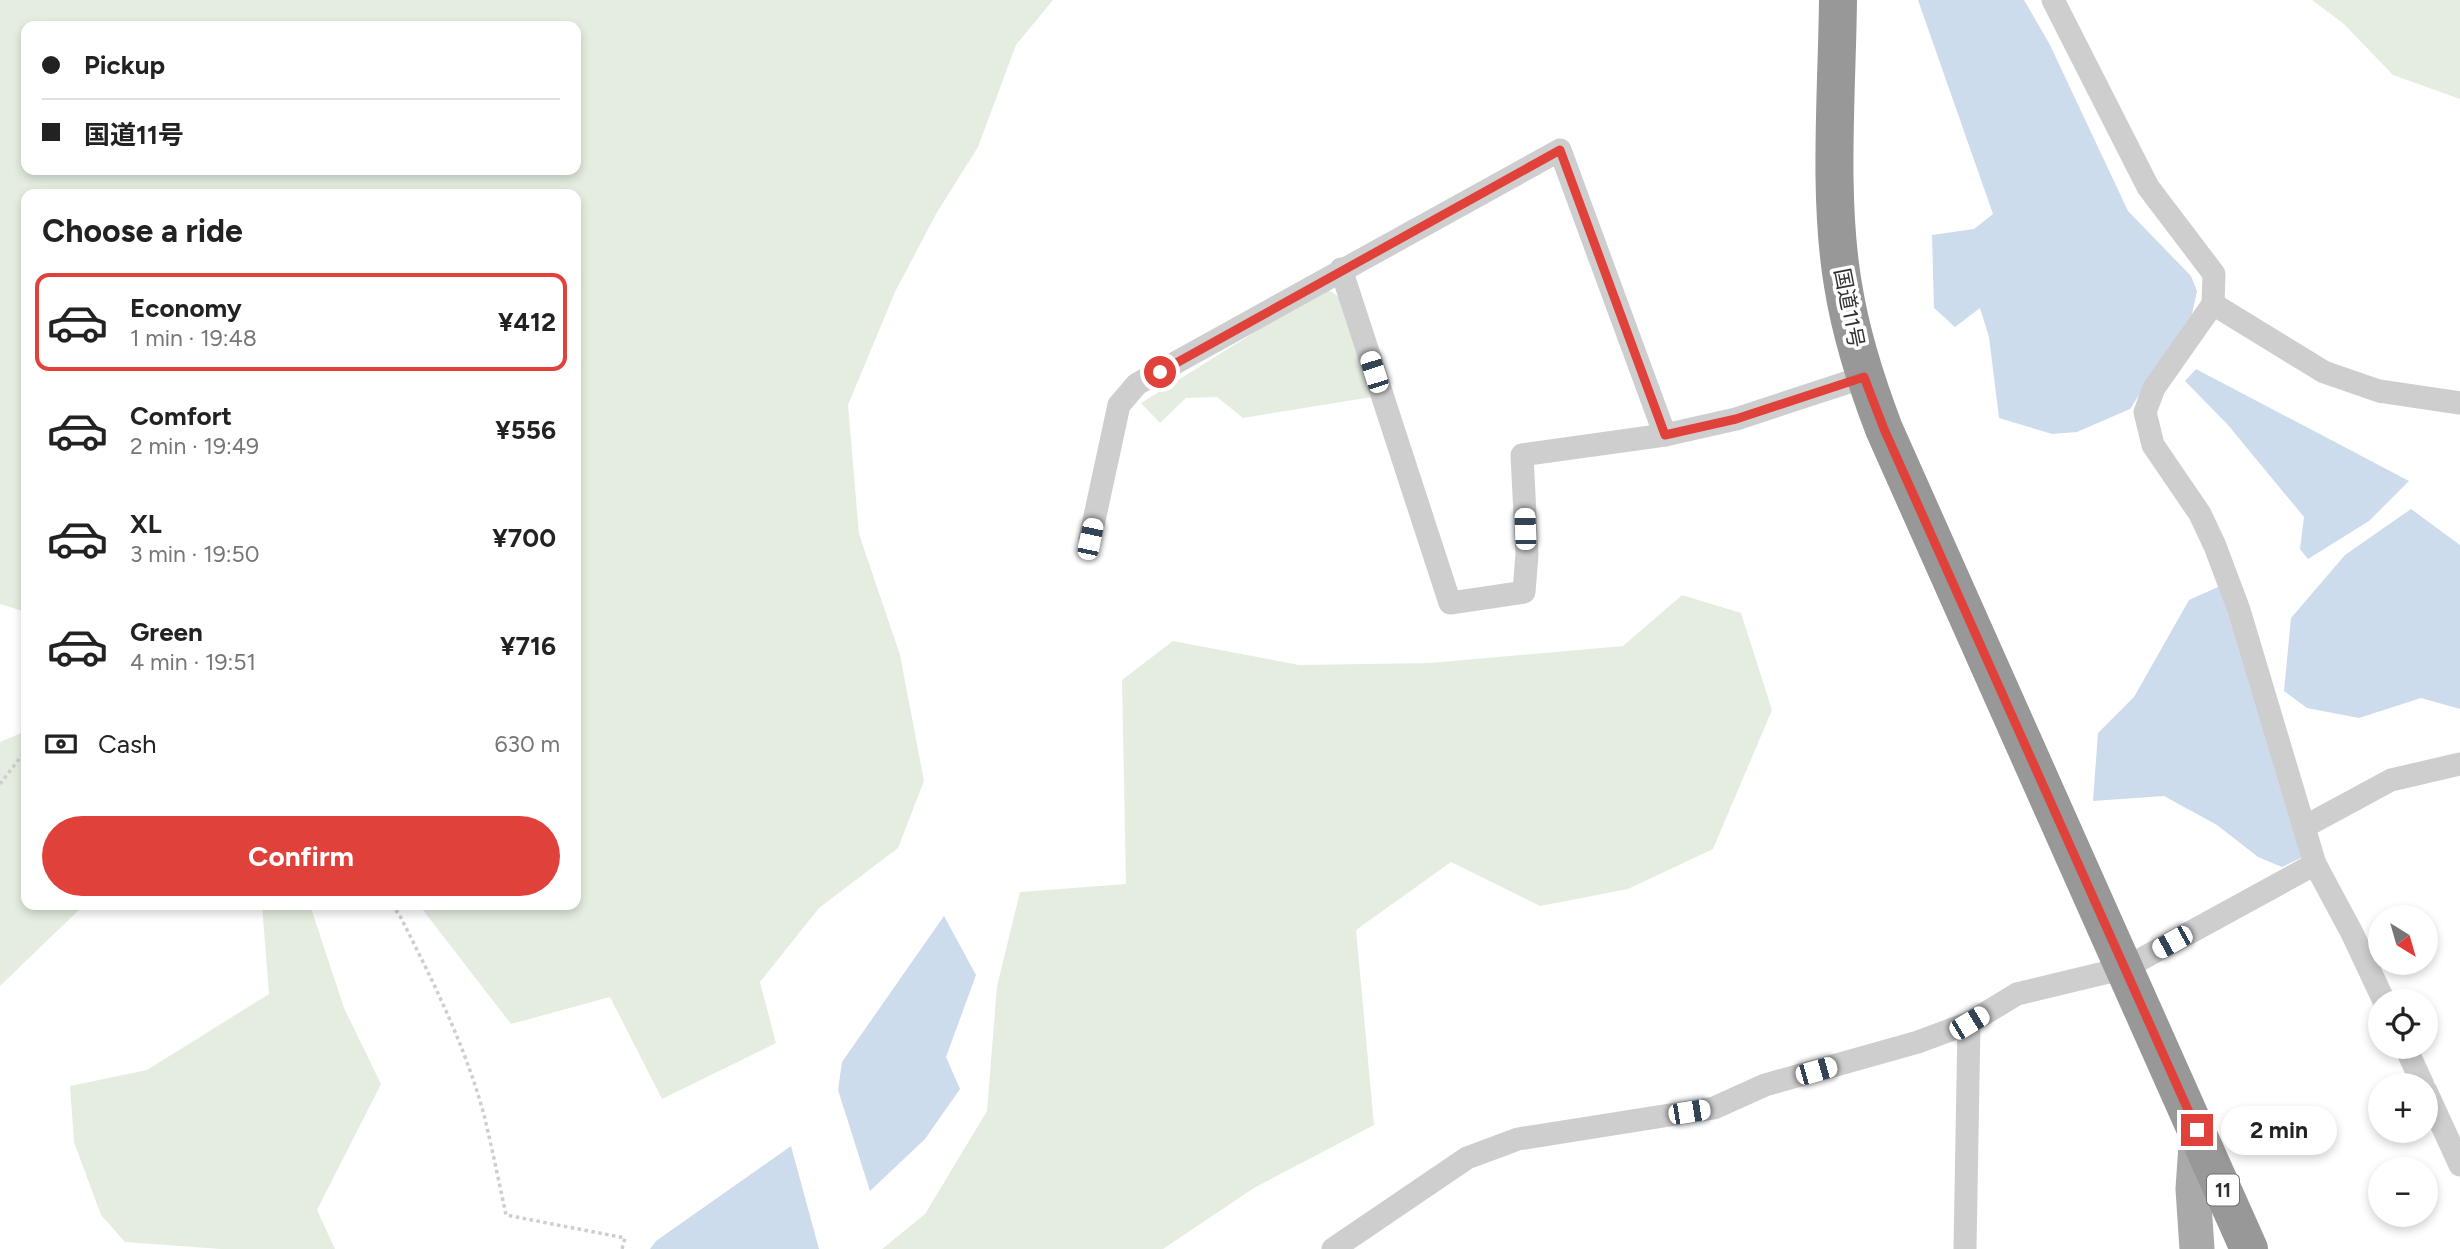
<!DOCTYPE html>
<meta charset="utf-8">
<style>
body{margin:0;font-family:Figtree,"Noto Sans JP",sans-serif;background:#f2f2f2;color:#222;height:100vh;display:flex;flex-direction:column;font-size:26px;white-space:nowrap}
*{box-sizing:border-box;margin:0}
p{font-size:23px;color:#767676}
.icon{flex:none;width:38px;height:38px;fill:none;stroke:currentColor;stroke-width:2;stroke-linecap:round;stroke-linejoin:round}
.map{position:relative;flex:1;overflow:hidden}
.side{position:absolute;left:21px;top:189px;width:560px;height:721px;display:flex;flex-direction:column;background:#fff;border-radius:14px;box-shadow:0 4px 10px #0003}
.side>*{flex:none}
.hud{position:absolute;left:21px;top:21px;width:560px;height:154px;border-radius:14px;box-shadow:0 4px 10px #0003;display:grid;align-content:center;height:154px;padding:0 21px;background:#fff}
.needle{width:46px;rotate:143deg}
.buttons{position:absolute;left:2368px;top:905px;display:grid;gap:14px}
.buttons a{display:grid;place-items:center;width:70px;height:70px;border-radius:50%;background:#fff;box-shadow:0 4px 10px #0003;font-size:35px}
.end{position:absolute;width:32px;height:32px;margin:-16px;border:9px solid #e0423b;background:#fff;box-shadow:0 0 0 4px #fff}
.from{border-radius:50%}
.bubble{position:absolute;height:49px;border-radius:24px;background:#fff;box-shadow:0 4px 10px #0003;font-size:23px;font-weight:700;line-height:49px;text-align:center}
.car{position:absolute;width:21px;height:42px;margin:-21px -10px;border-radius:9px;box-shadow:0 0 5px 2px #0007;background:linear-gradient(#fff 24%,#345 0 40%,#fff 0 76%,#345 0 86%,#fff 0)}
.hud b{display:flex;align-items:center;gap:24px;height:66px;font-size:26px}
.hud b+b{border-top:2px solid #e0e0e0}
.hud i{width:18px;height:18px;background:#222}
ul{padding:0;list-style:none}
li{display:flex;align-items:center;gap:21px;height:98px;margin:0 14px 10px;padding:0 7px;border:4px solid transparent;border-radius:14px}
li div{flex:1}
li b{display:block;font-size:26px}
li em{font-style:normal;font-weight:700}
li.selected{border-color:#e0423b}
li>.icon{width:63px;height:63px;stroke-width:1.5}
h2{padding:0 21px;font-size:32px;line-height:84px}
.pay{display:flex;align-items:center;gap:18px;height:77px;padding:0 21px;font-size:26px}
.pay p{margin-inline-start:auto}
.cta{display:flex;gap:14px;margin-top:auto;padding:14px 21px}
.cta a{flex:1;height:80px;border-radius:42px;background:#e0423b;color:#fff;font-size:28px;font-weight:700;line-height:80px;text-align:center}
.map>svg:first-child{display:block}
.green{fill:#e5ede0;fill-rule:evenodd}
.water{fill:#cddcec}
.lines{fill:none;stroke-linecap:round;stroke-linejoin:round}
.path{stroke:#cecece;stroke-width:3.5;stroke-dasharray:3.5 3.5;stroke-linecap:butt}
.street{stroke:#cecece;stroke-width:23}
.primary{stroke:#a9a9a9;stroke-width:35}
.highway{stroke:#989898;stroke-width:38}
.route{stroke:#e0423b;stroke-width:9}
.labels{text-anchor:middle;stroke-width:7;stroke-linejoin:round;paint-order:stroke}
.shield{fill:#fff;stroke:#6f6f6f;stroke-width:2}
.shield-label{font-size:19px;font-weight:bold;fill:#313131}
.street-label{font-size:21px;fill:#313131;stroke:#fff}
</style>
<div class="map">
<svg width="2460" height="1249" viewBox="0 0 2460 1249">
<rect width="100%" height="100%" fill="#fff"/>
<g class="green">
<path d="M 0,0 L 1053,0 L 1016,45 L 978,147 L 936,214 L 895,292 L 848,405 L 859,534 L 900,655 L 924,781 L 898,848 L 819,908 L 760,982 L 776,1043 L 662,1099 L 610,997 L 511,1024 L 419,905 L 576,905 L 576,194 L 26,194 L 26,612 L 0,604 ZM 576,26 L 576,170 L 26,170 L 26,26 Z"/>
<path d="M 2312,0 L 2460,0 L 2460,99 L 2393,75 L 2344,24 Z"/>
<path d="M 1326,288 L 1339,297 L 1372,397 L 1243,418 L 1217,397 L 1186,398 L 1160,423 L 1141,403 Z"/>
<path d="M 1682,595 L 1741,613 L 1772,710 L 1713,849 L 1628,889 L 1540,906 L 1451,862 L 1356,930 L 1374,1125 L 1254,1188 L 1163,1249 L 882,1249 L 925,1214 L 987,1111 L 997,986 L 1020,892 L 1126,884 L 1122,680 L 1173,641 L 1299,665 L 1430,663 L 1623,646 Z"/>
<path d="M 26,731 L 26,905 L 84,905 L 0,986 L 0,742 Z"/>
<path d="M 262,905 L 310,905 L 344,1008 L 381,1084 L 317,1210 L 335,1249 L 221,1249 L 125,1242 L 101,1215 L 74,1142 L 70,1086 L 147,1070 L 269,994 Z"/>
</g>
<g class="water">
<path d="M 1918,0 L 2024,0 L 2050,45 L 2128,211 L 2191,276 L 2197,291 L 2192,314 L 2130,409 L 2077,432 L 2052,434 L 1999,418 L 1989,337 L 1980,308 L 1955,327 L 1934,308 L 1932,235 L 1974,229 L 1993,214 Z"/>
<path d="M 2196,369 L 2409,481 L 2369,521 L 2308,559 L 2300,549 L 2304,517 L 2228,425 L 2185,381 Z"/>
<path d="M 2411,509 L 2460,545 L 2460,709 L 2421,698 L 2359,718 L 2307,708 L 2284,691 L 2291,618 L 2345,555 Z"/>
<path d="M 2220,586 L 2303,857 L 2282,867 L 2258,857 L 2217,825 L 2164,796 L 2093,801 L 2098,733 L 2134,697 L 2189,600 Z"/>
<path d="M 944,916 L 976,975 L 946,1057 L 960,1089 L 925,1139 L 870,1191 L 838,1090 L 842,1062 Z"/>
<path d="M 791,1146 L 819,1249 L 650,1249 L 656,1241 Z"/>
</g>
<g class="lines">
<g class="path">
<path d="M 0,784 L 26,750"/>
<path d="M 391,905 L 399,914 C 432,979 465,1045 484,1115 C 492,1148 499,1182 506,1215 L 625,1238 L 622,1249"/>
</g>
<g class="street">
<path d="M 2053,0 L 2148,187 L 2214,274 L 2213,304 L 2154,388 L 2145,412 L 2153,445 L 2200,514 L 2215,546 L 2239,610 L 2315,864 L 2352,933 L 2384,1001"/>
<path d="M 1341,269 L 1450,603 L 1524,592 L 1527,554 L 1522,455 L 1665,435 L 1736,419 L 1864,377"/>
<path d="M 2213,304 L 2324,372 L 2379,391 L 2460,403"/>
<path d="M 1090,539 L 1119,405 L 1137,384 L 1560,150 L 1665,435"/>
<path d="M 2304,827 L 2391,780 L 2460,764"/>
<path d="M 2405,1046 L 2423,1085"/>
<path d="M 2426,1091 L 2460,1165"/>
<path d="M 1333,1249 L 1467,1158 L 1518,1139 L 1714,1108 L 1765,1085 L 1918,1042 L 1969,1023 L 2017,994 L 2125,968 L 2315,864"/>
<path d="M 1965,1249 L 1969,1023"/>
</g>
<path class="primary" d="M 2197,1249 L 2193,1189 L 2197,1130"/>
<path class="highway" d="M 1838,0 C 1837,90 1828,197 1843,285 C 1851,335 1866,382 1884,429 L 2249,1249"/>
</g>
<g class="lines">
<path class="route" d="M 1160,372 L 1560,150 L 1665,435 L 1736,419 L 1864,377 L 1884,429 L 2197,1130"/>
</g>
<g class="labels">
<rect class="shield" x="2207" y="1174.5" width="32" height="31" rx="5"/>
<g class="shield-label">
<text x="2223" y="1197">11</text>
</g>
<g class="street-label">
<text transform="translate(1849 308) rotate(79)" y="7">国道11号</text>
</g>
</g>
</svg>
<div class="buttons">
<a><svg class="needle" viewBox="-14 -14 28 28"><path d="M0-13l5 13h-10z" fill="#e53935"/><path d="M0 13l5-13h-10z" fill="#767676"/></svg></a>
<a><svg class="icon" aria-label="locate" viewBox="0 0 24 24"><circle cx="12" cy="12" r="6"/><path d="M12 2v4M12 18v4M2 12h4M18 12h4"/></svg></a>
<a>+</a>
<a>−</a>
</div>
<i class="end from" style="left:1160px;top:372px"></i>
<i class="end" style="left:2197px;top:1130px"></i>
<div class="bubble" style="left:2221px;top:1106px;width:116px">2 min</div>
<i class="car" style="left:1374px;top:372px;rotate:342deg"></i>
<i class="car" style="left:1525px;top:529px;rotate:358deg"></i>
<i class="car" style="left:1090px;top:539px;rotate:12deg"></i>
<i class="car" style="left:2172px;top:942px;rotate:241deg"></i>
<i class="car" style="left:1969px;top:1023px;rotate:59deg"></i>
<i class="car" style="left:1816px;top:1071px;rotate:74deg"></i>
<i class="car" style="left:1689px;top:1112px;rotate:81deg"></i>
<div class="hud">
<b><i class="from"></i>Pickup</b>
<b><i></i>国道11号</b>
</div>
<section class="side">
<h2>Choose a ride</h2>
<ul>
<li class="selected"><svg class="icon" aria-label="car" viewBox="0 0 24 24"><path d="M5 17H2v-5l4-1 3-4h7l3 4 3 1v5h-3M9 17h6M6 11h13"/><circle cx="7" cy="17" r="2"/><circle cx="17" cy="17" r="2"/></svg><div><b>Economy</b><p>1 min · 19:48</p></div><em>¥412</em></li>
<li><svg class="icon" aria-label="car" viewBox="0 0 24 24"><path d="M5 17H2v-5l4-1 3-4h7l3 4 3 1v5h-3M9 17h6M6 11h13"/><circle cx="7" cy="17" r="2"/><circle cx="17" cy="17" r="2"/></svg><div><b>Comfort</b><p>2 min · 19:49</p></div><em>¥556</em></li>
<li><svg class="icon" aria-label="car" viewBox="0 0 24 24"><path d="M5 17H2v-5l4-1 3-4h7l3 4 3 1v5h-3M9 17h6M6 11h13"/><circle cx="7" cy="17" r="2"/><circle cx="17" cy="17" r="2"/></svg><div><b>XL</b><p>3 min · 19:50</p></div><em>¥700</em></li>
<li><svg class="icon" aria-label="car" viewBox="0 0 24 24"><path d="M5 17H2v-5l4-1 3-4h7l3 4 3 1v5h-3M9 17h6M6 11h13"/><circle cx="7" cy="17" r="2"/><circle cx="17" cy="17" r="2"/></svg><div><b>Green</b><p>4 min · 19:51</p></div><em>¥716</em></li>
</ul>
<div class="pay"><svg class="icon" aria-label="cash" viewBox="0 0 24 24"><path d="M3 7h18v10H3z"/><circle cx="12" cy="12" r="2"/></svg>Cash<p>630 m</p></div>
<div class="cta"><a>Confirm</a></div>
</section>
</div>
